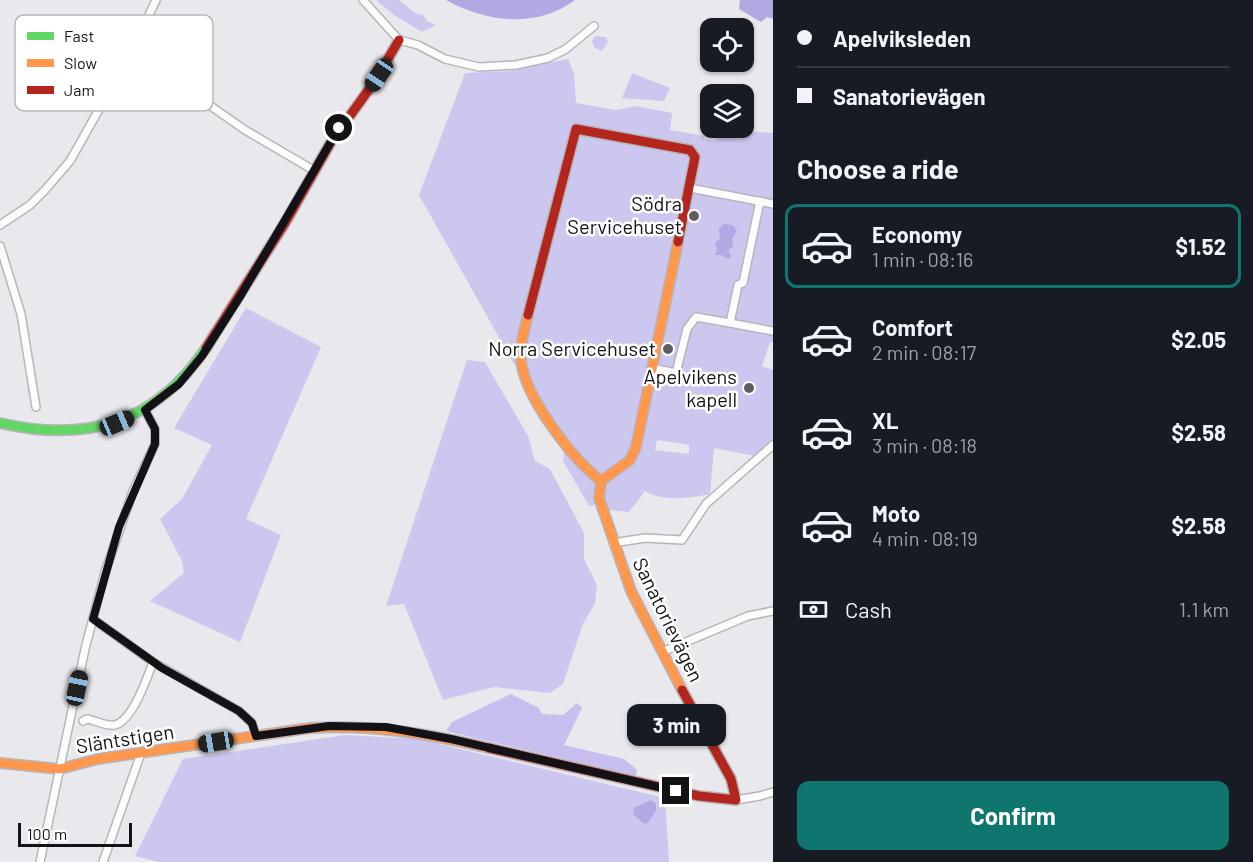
<!DOCTYPE html>
<meta charset="utf-8">
<style>
body{margin:0;font-family:Barlow,sans-serif;background:#20242c;color:#f1f3f6;height:100vh;display:flex;flex-direction:column;font-size:22px;white-space:nowrap}
*{box-sizing:border-box;margin:0}
p{font-size:20px;color:#9ea1a6}
.icon{flex:none;width:33px;height:33px;fill:none;stroke:currentColor;stroke-width:2;stroke-linecap:round;stroke-linejoin:round}
.map{position:relative;flex:1;overflow:hidden}
.sheet{display:flex;flex-direction:column;background:#171b24;width:480px}
.sheet>*{flex:none}
.hud{display:grid;align-content:center;height:132px;padding:0 24px;background:#171b24}
.controls{position:absolute;left:700px;top:18px;display:grid;gap:12px}
.controls a{display:grid;place-items:center;width:54px;height:54px;border-radius:12px;background:#171b24;box-shadow:0 2px 4px #0004;font-size:30px}
.scale{position:absolute;left:18px;bottom:15px;width:114px;box-sizing:border-box;padding-left:6px;border:3px solid #131216;border-top:0;font-size:16px;line-height:21px;white-space:nowrap;color:#131216;-webkit-text-stroke:4px #fff;paint-order:stroke}
.end{position:absolute;width:27px;height:27px;margin:-14px;border:8px solid #131216;background:#fff;box-shadow:0 0 0 3px #fff}
.from{border-radius:50%}
.bubble{position:absolute;height:42px;border-radius:12px;background:#171b24;box-shadow:0 2px 4px #0004;font-size:20px;font-weight:700;line-height:42px;text-align:center}
.car{position:absolute;width:18px;height:36px;margin:-18px -9px;border-radius:8px;box-shadow:0 0 4px 2px #0007;background:linear-gradient(#222 24%,#8ab4d8 0 40%,#222 0 76%,#8ab4d8 0 86%,#222 0)}
.hud b{display:flex;align-items:center;gap:21px;height:57px;font-size:22px}
.hud b+b{border-top:2px solid #363941}
.hud i{width:15px;height:15px;background:#f1f3f6}
ul{padding:0;list-style:none}
li{display:flex;align-items:center;gap:18px;height:84px;margin:0 12px 9px;padding:0 12px;border:3px solid transparent;border-radius:12px}
li div{flex:1}
li b{display:block;font-size:22px}
li em{font-style:normal;font-weight:700}
li.on{border-color:#0f766e}
li>.icon{width:54px;height:54px;stroke-width:1.5}
h2{padding:0 24px;font-size:27px;line-height:72px}
.pay{display:flex;align-items:center;gap:15px;height:66px;padding:0 24px;font-size:22px}
.pay p{margin-inline-start:auto}
.cta{display:flex;gap:12px;margin-top:auto;padding:12px 24px}
.cta a{flex:1;height:69px;border-radius:12px;background:#0f766e;color:#fff;font-size:24px;font-weight:700;line-height:69px;text-align:center}
main{display:flex;flex:1;min-height:0}
.map>svg:first-child{display:block}
.green{fill:#ccc7ee;fill-rule:evenodd}
.forest{fill:#c8bff0}
.water{fill:#b3a8e4}
.lines{fill:none;stroke-linecap:round;stroke-linejoin:round}
.street-casing{stroke:#b6b5ba;stroke-width:10}
.fast-casing{stroke:#b6b5ba;stroke-width:12}
.slow-casing{stroke:#b6b5ba;stroke-width:12}
.jam-casing{stroke:#b6b5ba;stroke-width:12}
.street{stroke:#fcfcfc;stroke-width:7}
.fast{stroke:#63d668;stroke-width:9}
.slow{stroke:#ff974d;stroke-width:9}
.jam{stroke:#b3261e;stroke-width:9}
.route{stroke:#131216;stroke-width:8}
.poi-dot{fill:#5e5d61;stroke:#fff;stroke-width:2}
.labels{text-anchor:middle;stroke-width:5;stroke-linejoin:round;paint-order:stroke}
.poi-label{font-size:20px;fill:#131216;stroke:#fff;text-anchor:end}
.street-label{font-size:20px;fill:#131216;stroke:#fff}
.key{fill:#fff;stroke:#b8b8b9;stroke-width:1.5}
.key-label{font-size:16px;fill:#131216}
</style>
<main>
<div class="map">
<svg width="773" height="862" viewBox="0 0 773 862">
<rect width="100%" height="100%" fill="#e8e8ed"/>
<g class="green">
<path d="M 376,0 L 399,0 L 415,13 L 423,15 L 427,21 L 436,25 L 422,32 L 394,15 Z"/>
<path d="M 596,36 L 606,37 L 608,42 L 602,51 L 594,47 L 592,40 Z"/>
<path d="M 568,59 L 574,74 L 576,103 L 616,110 L 636,106 L 672,113 L 670,130 L 705,136 L 704,139 L 716,141 L 719,129 L 773,133 L 773,342 L 770,342 L 762,366 L 773,370 L 773,440 L 755,456 L 714,448 L 710,494 C 691,498 662,502 645,491 L 629,512 L 608,510 L 606,503 L 589,506 L 563,461 L 564,453 L 419,195 L 465,73 L 509,71 ZM 657,440 L 689,445 L 689,454 L 655,450 Z"/>
<path d="M 632,73 L 670,88 L 664,101 L 622,98 Z"/>
<path d="M 246,308 L 321,347 L 246,519 L 281,535 L 240,642 L 150,601 L 184,573 L 182,561 L 160,519 L 182,499 L 212,445 L 174,428 Z"/>
<path d="M 467,360 L 485,362 L 528,436 L 535,461 L 550,469 L 584,533 L 584,559 L 597,585 L 595,603 L 583,624 L 563,684 L 550,693 L 494,687 L 443,700 L 404,604 L 386,606 Z"/>
<path d="M 345,735 L 418,739 L 665,798 L 669,862 L 159,862 L 135,856 L 183,759 Z"/>
</g>
<path class="forest" d="M 511,694 L 539,708 L 542,714 L 563,715 L 577,703 L 582,708 L 564,745 L 624,759 L 637,770 L 636,776 L 446,731 L 452,722 Z"/>
<g class="water">
<path d="M 446,0 L 575,0 C 536,29 486,22 446,0 Z"/>
<path d="M 740,0 L 773,0 L 773,19 L 767,17 L 761,22 L 739,9 Z"/>
<path d="M 723,224 L 733,225 L 737,231 L 732,239 L 733,247 L 728,250 L 731,256 L 729,259 L 721,255 L 715,255 L 717,249 L 715,243 L 720,239 L 719,229 Z"/>
<path d="M 651,800 L 656,804 L 656,810 L 648,823 L 644,824 L 633,814 L 634,808 Z"/>
</g>
<g class="lines">
<g class="street-casing">
<g id="street">
<path d="M 363,0 L 399,40 L 418,45 L 445,59 L 479,67 L 516,65 L 548,58 L 566,49 L 594,26"/>
<path d="M 132,51 L 245,130 L 315,171"/>
<path d="M 690,188 L 773,204"/>
<path d="M 0,225 L 30,205 L 45,190 L 70,161 L 132,51 L 156,0"/>
<path d="M 0,246 L 21,314 L 36,407"/>
<path d="M 730,323 L 773,331"/>
<path d="M 652,368 L 676,373 L 687,329 L 696,317 L 730,323 L 738,285 L 743,283 L 760,201"/>
<path d="M 613,543 L 645,538 L 682,540 L 706,504 L 773,445"/>
<path d="M 93,619 L 153,662 L 239,711 L 252,723 L 256,736"/>
<path d="M 662,652 L 748,616 L 773,611"/>
<path d="M 83,721 L 87,719 C 95,720 107,727 115,725 C 133,720 147,678 153,662"/>
<path d="M 736,800 L 760,796 L 773,792"/>
<path d="M 40,862 L 85,649 L 105,572 L 133,491 L 155,444 L 155,429 L 145,410"/>
<path d="M 103,862 L 141,753"/>
</g>
</g>
<g class="fast-casing">
<path id="fast" d="M 0,423 C 86,443 155,424 206,348"/>
</g>
<g class="slow-casing">
<g id="slow">
<path d="M 678,242 L 636,447 L 630,460 L 601,481 L 599,498 L 631,591 L 682,690"/>
<path d="M 528,315 C 525,329 519,345 521,360 C 525,398 572,458 601,481"/>
<path d="M 0,763 L 60,769 L 98,759 L 310,728 C 372,724 429,734 489,748"/>
</g>
</g>
<g class="jam-casing">
<g id="jam">
<path d="M 528,315 L 576,129 L 690,150 L 695,157 L 678,242"/>
<path d="M 206,348 L 285,223 L 331,142 L 375,81 L 399,40"/>
<path d="M 489,748 L 699,796 L 736,800 L 731,779 L 682,690"/>
</g>
</g>
<use href="#street" class="street"/>
<use href="#fast" class="fast"/>
<use href="#slow" class="slow"/>
<use href="#jam" class="jam"/>
</g>
<g class="lines">
<path class="route" d="M 339,128 L 241,295 L 202,356 L 179,384 L 145,410 L 155,429 L 155,444 L 119,527 L 93,619 L 162,668 L 239,711 L 252,723 L 256,736 L 329,726 L 386,727 L 451,739 L 676,791"/>
</g>
<g class="poi-dot">
<circle cx="694" cy="216" r="6"/>
<circle cx="668" cy="349" r="6"/>
<circle cx="749" cy="388" r="6"/>
</g>
<g class="labels">
<g class="poi-label">
<text x="682" y="211">Södra<tspan x="682" dy="23">Servicehuset</tspan></text>
<text x="656" y="356">Norra Servicehuset</text>
<text x="737" y="384">Apelvikens<tspan x="737" dy="23">kapell</tspan></text>
</g>
<g class="street-label">
<text transform="translate(668 620) rotate(64)" y="7">Sanatorievägen</text>
<text transform="translate(125 739) rotate(-9)" y="7">Släntstigen</text>
</g>
</g>
<rect x="15" y="15" width="198" height="96" rx="9" class="key"/>
<rect x="27" y="32" width="27" height="8" fill="#63d668"/>
<rect x="27" y="59" width="27" height="8" fill="#ff974d"/>
<rect x="27" y="86" width="27" height="8" fill="#b3261e"/>
<g class="key-label">
<text x="64" y="42">Fast</text>
<text x="64" y="69">Slow</text>
<text x="64" y="96">Jam</text>
</g>
</svg>
<div class="controls">
<a><svg class="icon" aria-label="locate" viewBox="0 0 24 24"><circle cx="12" cy="12" r="6"/><path d="M12 2v4M12 18v4M2 12h4M18 12h4"/></svg></a>
<a><svg class="icon" aria-label="layers" viewBox="0 0 24 24"><path d="M12 4l9 5-9 5-9-5zM3 14l9 5 9-5"/></svg></a>
</div>
<div class="scale">100 m</div>
<i class="end from" style="left:339px;top:128px"></i>
<i class="end" style="left:676px;top:791px"></i>
<div class="bubble" style="left:627px;top:704px;width:99px">3 min</div>
<i class="car" style="left:379px;top:75px;rotate:214deg"></i>
<i class="car" style="left:117px;top:423px;rotate:67deg"></i>
<i class="car" style="left:77px;top:688px;rotate:12deg"></i>
<i class="car" style="left:216px;top:742px;rotate:261deg"></i>
</div>
<section class="sheet">
<div class="hud">
<b><i class="from"></i>Apelviksleden</b>
<b><i></i>Sanatorievägen</b>
</div>
<h2>Choose a ride</h2>
<ul>
<li class="on"><svg class="icon" aria-label="car" viewBox="0 0 24 24"><path d="M5 17H2v-5l4-1 3-4h7l3 4 3 1v5h-3M9 17h6M6 11h13"/><circle cx="7" cy="17" r="2"/><circle cx="17" cy="17" r="2"/></svg><div><b>Economy</b><p>1 min · 08:16</p></div><em>$1.52</em></li>
<li><svg class="icon" aria-label="car" viewBox="0 0 24 24"><path d="M5 17H2v-5l4-1 3-4h7l3 4 3 1v5h-3M9 17h6M6 11h13"/><circle cx="7" cy="17" r="2"/><circle cx="17" cy="17" r="2"/></svg><div><b>Comfort</b><p>2 min · 08:17</p></div><em>$2.05</em></li>
<li><svg class="icon" aria-label="car" viewBox="0 0 24 24"><path d="M5 17H2v-5l4-1 3-4h7l3 4 3 1v5h-3M9 17h6M6 11h13"/><circle cx="7" cy="17" r="2"/><circle cx="17" cy="17" r="2"/></svg><div><b>XL</b><p>3 min · 08:18</p></div><em>$2.58</em></li>
<li><svg class="icon" aria-label="car" viewBox="0 0 24 24"><path d="M5 17H2v-5l4-1 3-4h7l3 4 3 1v5h-3M9 17h6M6 11h13"/><circle cx="7" cy="17" r="2"/><circle cx="17" cy="17" r="2"/></svg><div><b>Moto</b><p>4 min · 08:19</p></div><em>$2.58</em></li>
</ul>
<div class="pay"><svg class="icon" aria-label="cash" viewBox="0 0 24 24"><path d="M3 7h18v10H3z"/><circle cx="12" cy="12" r="2"/></svg>Cash<p>1.1 km</p></div>
<div class="cta"><a>Confirm</a></div>
</section>
</main>
